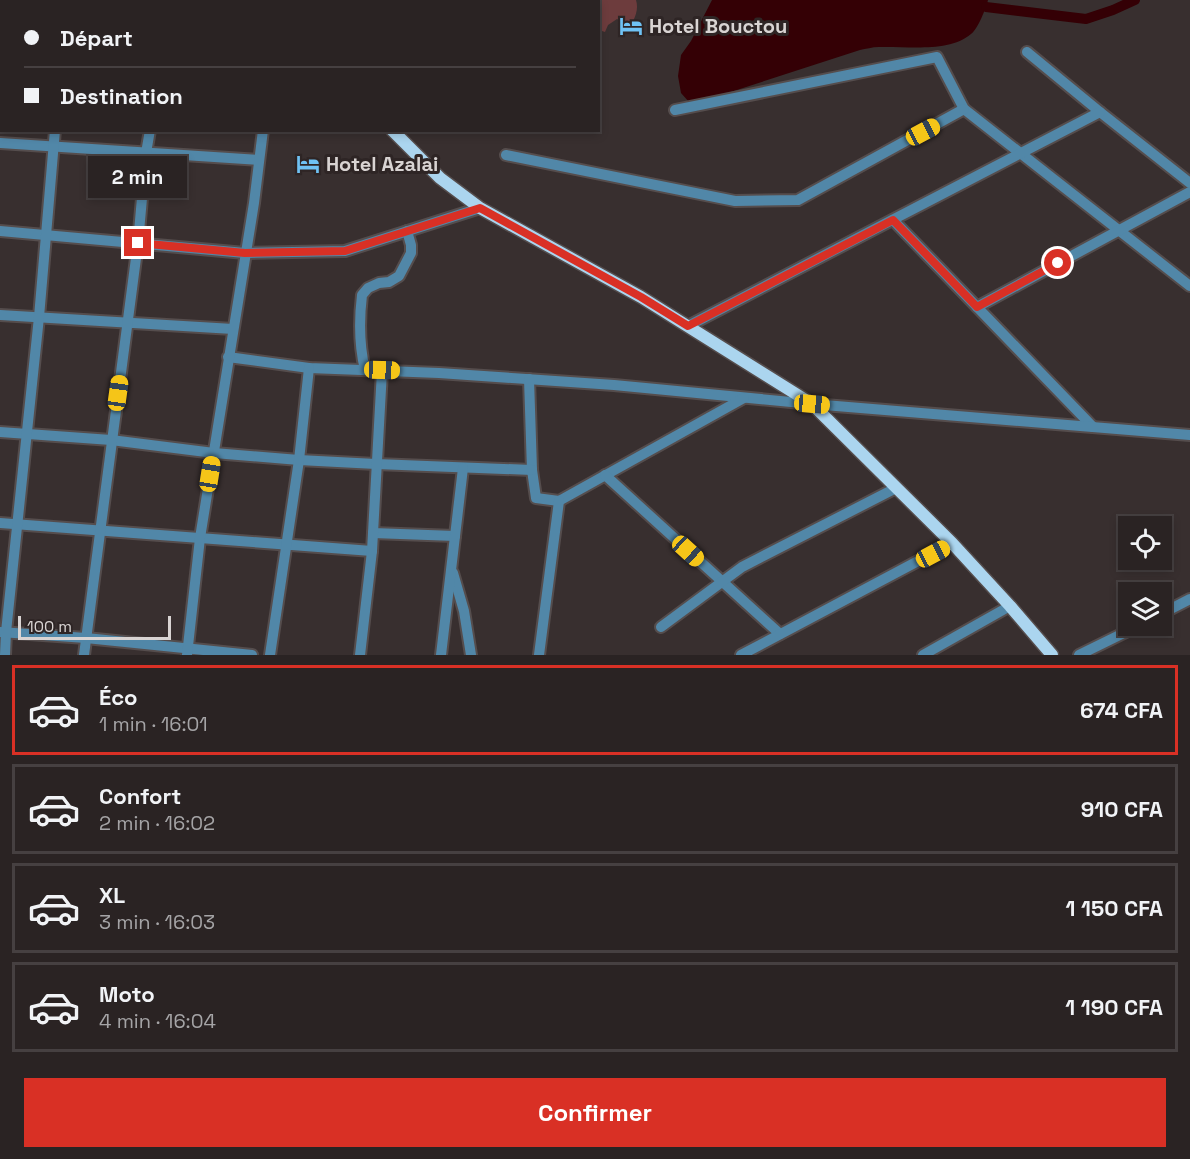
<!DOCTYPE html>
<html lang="fr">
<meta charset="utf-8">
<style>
body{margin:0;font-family:"Space Grotesk",sans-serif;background:#362f30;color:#f1f3f6;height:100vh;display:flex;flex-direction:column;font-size:22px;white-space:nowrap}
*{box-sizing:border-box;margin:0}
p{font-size:20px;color:#a5a4a6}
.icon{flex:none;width:33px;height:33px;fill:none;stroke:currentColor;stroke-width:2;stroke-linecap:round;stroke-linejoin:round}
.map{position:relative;height:655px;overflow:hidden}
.details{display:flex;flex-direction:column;background:#2a2323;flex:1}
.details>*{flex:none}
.hud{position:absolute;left:0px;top:0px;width:600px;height:132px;box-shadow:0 3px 9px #0003,0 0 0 2px #464041;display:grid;align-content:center;height:132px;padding:0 24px;background:#2a2323}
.controls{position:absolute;left:1118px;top:516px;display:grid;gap:12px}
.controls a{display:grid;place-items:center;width:54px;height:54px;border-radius:0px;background:#2a2323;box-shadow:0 3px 9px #0003,0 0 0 2px #464041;font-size:30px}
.scale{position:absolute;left:18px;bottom:15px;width:153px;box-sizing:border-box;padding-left:6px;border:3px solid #d9d4d3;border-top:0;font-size:16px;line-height:21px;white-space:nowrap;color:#d9d4d3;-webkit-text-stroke:4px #2e2525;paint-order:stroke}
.end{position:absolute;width:27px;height:27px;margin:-14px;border:8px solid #d93025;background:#fff;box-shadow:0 0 0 3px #fff}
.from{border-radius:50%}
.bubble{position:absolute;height:42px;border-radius:0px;background:#2a2323;box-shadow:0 3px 9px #0003,0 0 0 2px #464041;font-size:20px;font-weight:700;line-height:42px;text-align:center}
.car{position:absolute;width:18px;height:36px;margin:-18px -9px;border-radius:8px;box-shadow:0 0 4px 2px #0007;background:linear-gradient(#f5c518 24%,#345 0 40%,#f5c518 0 76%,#345 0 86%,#f5c518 0)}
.hud b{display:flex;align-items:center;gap:21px;height:57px;font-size:22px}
.hud b+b{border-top:2px solid #464041}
.hud i{width:15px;height:15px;background:#f1f3f6}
ul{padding:10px 0 0;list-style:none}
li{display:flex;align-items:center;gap:18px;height:90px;margin:0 12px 9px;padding:0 12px;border:3px solid #464041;border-radius:0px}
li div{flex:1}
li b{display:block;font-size:22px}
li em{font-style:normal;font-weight:700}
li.active{border-color:#d93025}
li>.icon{width:54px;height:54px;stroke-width:1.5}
.cta{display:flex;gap:12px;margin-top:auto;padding:12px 24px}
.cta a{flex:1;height:69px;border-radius:0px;background:#d93025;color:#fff;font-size:24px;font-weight:700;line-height:69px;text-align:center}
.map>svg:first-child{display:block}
.green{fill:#6d3c3d}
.water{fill:#340005}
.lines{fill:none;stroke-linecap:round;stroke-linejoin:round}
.canal{stroke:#340005;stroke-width:10}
.minor-casing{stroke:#554d4d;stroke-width:14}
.major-casing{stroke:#554d4d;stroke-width:15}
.minor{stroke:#5187a8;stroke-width:10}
.major{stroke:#abd5ef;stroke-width:12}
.route{stroke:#d93025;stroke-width:8}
.labels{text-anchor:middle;stroke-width:6;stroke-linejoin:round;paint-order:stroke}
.poi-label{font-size:20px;font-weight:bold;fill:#d9d4d3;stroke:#2e2525;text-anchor:start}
</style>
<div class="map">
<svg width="1190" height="655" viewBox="0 0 1190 655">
<rect width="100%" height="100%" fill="#382f2f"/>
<path class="green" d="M 590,0 L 636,0 C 639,9 635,19 630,26 L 617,19 L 608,25 L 605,32 L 599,30 L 598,2 L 589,1 Z"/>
<path class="water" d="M 712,0 L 988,0 C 986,8 978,29 971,34 C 949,53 907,46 879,47 C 872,47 866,49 860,50 L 706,100 L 689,102 L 681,93 L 678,76 L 681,55 L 691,41 Z"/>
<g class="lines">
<path class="canal" d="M 986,7 L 1086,19 L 1113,10 L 1135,0"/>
<g class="minor-casing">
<g id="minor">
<path d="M 4,2 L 4,0"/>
<path d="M 70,2 L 71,0"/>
<path d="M 170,2 L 170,0"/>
<path d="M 324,2 L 326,0"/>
<path d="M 1027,52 L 1100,112 L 1190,183"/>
<path d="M 0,86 L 2,54"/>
<path d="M 675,110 L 937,57 L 964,109 L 1190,286"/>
<path d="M 0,143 L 259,160"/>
<path d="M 506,155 L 735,201 L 798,200 L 964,109"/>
<path d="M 893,220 L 1093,427"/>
<path d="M 0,231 L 245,253 L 345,251 L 480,208"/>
<path d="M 977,307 L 1190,192"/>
<path d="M 0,315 L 233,329"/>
<path d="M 688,326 L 1100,112"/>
<path d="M 228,357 L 309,368 L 439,373 L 614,385 L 812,404 L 1190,435"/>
<path d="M 365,370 C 359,345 359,320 362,295 L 368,288 L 379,283 L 389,282 L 399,276 L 411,253 L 411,245 L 407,231"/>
<path d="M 529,379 L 532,470 L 536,498 L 559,501 L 744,398"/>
<path d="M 0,432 L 111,440 L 214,453 L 299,460 L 376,464 L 532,470"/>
<path d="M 605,475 L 780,634"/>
<path d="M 0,523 L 372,551"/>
<path d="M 373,533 L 455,536"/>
<path d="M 453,573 L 464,611 L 471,655"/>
<path d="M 1161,614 L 1190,599"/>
<path d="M 661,627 L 742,567 L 896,488"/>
<path d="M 0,632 L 86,638 L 252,655"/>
<path d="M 5,655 L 6,632 L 39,317 L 55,130"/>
<path d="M 84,655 L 138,243 L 146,153 L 150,130"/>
<path d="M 187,655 L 200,538 L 254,203 L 263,130"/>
<path d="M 270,655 L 299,460 L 309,368"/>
<path d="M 360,655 L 372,551 L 382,371"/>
<path d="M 441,655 L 463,468"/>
<path d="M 539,655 L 559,501"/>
<path d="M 741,655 L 952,543"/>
<path d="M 923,655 L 1010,606"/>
<path d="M 1079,655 L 1138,626"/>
</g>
</g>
<g class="major-casing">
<g id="major">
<path d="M 278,0 L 280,2"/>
<path d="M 392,130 L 440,178 L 480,208 L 641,297 L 812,404 L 952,543 L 1010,606 L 1052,655"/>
</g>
</g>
<use href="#minor" class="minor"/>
<use href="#major" class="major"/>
</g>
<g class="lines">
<path class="route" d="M 138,243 L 245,253 L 345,251 L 480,208 L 641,297 L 688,326 L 893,220 L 977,307 L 1058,263"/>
</g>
<defs>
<g id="hotel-bare" transform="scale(1.8)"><path d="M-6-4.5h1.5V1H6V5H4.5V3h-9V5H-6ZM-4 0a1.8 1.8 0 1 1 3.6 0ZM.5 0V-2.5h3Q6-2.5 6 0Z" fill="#6fc2f4" stroke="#2e2525" stroke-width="2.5" paint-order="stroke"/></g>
</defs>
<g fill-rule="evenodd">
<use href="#hotel-bare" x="631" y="26"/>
<use href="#hotel-bare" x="308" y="164"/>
</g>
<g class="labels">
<g class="poi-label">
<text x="649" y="33">Hotel Bouctou</text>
<text x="326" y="171">Hotel Azalai</text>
</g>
</g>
</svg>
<div class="controls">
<a><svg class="icon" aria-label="locate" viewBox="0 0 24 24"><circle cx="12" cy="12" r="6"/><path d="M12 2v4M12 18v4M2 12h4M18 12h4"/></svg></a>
<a><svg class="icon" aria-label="layers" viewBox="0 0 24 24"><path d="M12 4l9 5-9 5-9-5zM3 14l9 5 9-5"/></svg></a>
</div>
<div class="scale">100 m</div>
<i class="end from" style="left:1058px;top:263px"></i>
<i class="end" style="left:138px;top:243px"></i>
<div class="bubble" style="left:88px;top:156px;width:99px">2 min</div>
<i class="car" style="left:923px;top:132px;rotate:62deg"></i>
<i class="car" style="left:382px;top:370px;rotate:92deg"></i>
<i class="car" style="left:118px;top:393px;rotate:8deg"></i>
<i class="car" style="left:812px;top:404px;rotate:95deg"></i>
<i class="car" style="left:210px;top:474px;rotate:9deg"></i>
<i class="car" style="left:688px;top:551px;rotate:132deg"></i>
<i class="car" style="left:933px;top:554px;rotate:62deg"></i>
<div class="hud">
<b><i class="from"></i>Départ</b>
<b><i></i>Destination</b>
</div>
</div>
<section class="details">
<ul>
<li class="active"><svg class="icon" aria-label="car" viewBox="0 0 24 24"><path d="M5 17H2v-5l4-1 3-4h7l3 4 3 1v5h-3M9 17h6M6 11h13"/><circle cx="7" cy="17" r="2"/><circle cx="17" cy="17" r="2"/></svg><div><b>Éco</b><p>1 min · 16:01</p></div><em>674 CFA</em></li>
<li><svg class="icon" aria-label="car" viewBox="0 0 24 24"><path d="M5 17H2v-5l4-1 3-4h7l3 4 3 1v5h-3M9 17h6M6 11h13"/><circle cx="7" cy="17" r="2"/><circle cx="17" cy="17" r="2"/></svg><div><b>Confort</b><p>2 min · 16:02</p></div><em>910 CFA</em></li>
<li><svg class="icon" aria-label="car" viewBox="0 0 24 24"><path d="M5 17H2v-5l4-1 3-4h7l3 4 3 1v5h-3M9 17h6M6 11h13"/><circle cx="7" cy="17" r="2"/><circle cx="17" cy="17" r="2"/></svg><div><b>XL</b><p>3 min · 16:03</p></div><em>1 150 CFA</em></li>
<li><svg class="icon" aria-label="car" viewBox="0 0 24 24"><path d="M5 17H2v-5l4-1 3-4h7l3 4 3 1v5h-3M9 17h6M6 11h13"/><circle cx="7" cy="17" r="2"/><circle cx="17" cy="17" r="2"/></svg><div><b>Moto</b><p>4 min · 16:04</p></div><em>1 190 CFA</em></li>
</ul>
<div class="cta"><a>Confirmer</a></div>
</section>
